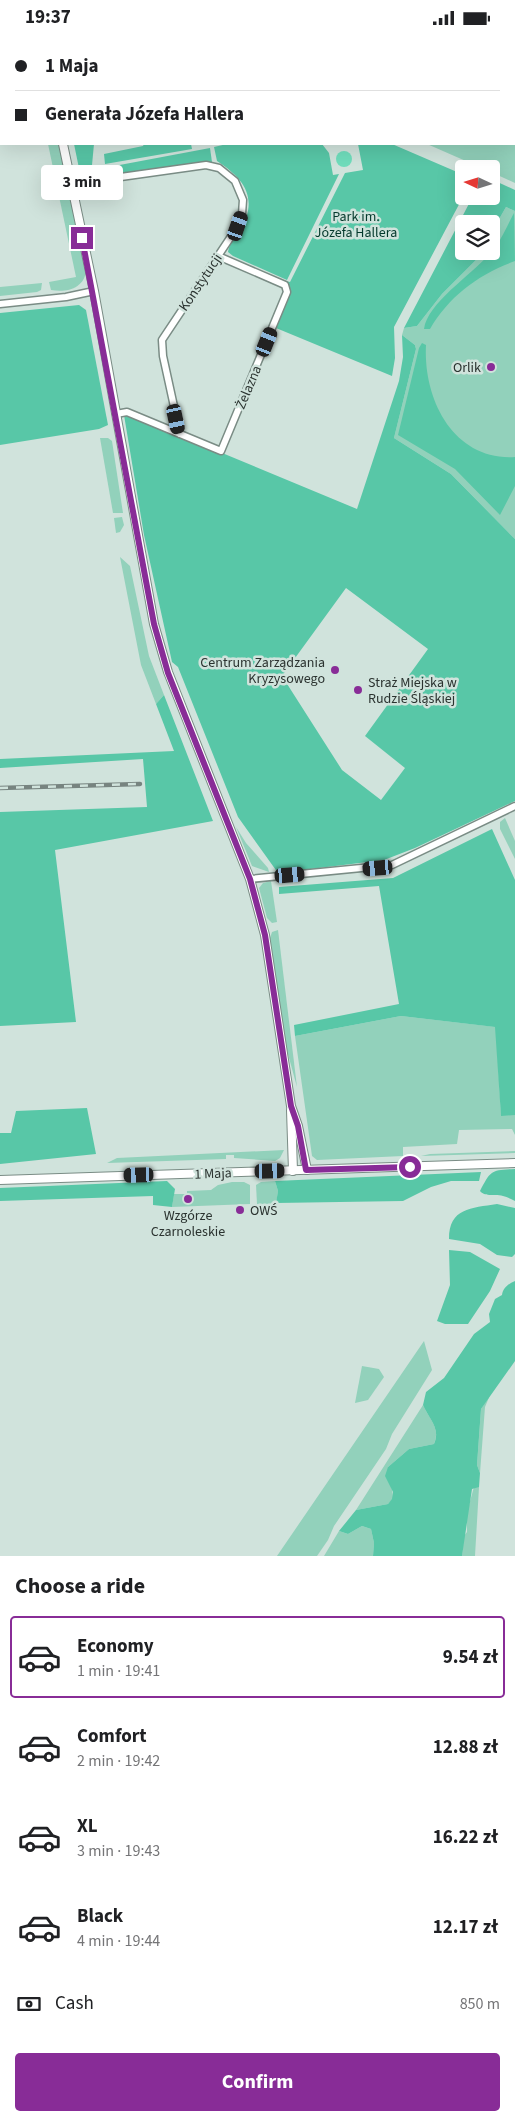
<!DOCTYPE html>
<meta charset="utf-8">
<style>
body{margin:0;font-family:"Source Sans 3",sans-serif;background:#f6f6f6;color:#202124;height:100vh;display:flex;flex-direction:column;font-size:19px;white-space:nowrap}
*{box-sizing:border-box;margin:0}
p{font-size:16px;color:#757577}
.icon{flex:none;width:28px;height:28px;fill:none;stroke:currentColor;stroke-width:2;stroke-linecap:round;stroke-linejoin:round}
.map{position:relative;height:1521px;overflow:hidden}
.details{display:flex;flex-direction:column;background:#fff;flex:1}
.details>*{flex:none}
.hud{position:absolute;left:0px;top:0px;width:515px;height:110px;box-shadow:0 5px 20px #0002;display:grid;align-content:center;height:110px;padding:0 15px;background:#fff}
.needle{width:32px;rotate:274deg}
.controls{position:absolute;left:455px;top:125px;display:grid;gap:10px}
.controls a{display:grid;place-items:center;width:45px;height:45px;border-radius:5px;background:#fff;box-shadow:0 5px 20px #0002;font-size:25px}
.end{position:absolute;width:22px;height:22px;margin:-11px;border:6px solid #882c97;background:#fff;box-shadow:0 0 0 2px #fff}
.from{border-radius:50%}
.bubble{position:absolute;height:35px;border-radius:5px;background:#fff;box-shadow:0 5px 20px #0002;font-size:16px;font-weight:700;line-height:35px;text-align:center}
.car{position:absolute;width:15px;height:30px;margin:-15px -8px;border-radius:6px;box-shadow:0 0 4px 1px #0007;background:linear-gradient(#222 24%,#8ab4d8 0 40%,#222 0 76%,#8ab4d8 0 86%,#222 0)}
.hud b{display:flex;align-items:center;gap:18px;height:48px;font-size:19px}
.hud b+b{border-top:1px solid #e0e0e0}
.hud i{width:12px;height:12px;background:#202124}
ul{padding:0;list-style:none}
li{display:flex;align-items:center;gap:15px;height:82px;margin:0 10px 8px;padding:0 5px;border:2px solid transparent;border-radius:5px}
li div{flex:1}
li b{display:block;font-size:19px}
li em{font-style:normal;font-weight:700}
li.active{border-color:#882c97}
li>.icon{width:45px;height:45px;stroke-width:1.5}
h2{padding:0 15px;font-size:22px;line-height:60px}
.pay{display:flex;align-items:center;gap:12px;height:55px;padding:0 15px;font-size:19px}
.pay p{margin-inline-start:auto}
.cta{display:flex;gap:10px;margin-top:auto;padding:10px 15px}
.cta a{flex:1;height:58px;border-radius:5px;background:#882c97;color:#fff;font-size:20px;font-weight:700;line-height:58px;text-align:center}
.status{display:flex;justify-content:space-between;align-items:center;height:35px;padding:0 25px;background:#fff;direction:ltr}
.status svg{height:14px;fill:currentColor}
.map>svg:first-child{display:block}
.green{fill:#92d1bb}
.forest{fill:#58c7a7;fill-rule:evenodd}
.water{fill:#6fddbc}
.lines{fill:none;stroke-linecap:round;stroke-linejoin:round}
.minor-casing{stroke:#7a8c85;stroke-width:9}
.tertiary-casing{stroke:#7a8c85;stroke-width:10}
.minor{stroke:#fff;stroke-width:6}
.tertiary{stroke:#fff;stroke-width:8}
.rail-casing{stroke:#778480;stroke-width:4.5}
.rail{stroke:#d0e3dc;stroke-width:2.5;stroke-dasharray:8;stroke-linecap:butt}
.route{stroke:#882c97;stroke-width:6}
.poi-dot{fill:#882c97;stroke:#d0e3dc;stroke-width:2}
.labels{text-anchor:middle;stroke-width:5;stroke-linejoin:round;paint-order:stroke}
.park-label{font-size:14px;fill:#04392c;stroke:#d0e3dc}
.street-label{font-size:14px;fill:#2b3330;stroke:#d0e3dc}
.poi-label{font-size:14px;fill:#2b3330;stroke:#d0e3dc;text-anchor:end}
</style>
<div class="status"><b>19:37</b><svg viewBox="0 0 49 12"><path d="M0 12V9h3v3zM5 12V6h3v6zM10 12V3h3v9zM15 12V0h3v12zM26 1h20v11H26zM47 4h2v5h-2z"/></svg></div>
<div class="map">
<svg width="515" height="1521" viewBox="0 0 515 1521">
<rect width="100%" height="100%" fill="#d0e3dc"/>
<g class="green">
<path d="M 181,0 L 515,0 L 515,148 L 491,137 L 491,134 L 484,134 L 427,109 L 514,109 L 514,1 Z"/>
<path d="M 48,109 L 59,109 L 86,235 C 85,253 67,258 51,255 L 49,247 L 76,242 Z"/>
<path d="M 506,172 L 515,176 L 515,504 L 451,439 L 394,403 L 416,314 L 415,310 L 402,300 L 404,293 L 417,291 L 442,259 L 485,216 L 491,216 L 494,193 Z"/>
<path d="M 42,248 L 41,255 L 37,257 L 0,261 L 0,252 Z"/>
<path d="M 100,403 L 108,403 L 112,406 L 123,478 L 113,478 Z"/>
<path d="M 122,482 L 124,490 L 120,497 L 116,498 L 114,483 Z"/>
<path d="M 120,522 L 130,531 L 149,621 L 164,660 L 156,669 L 141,630 Z"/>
<path d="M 505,783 L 515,806 L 515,824 L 500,794 L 500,787 Z"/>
<path d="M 236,792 L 246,808 L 268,833 L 269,837 L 252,831 Z"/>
<path d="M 271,846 L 277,887 L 272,888 L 267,883 L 259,853 L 263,848 Z"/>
<path d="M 278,895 L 297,1052 L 286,1012 L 270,903 L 272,897 Z"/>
<path d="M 401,981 L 496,992 L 501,1080 L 515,1080 L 515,1100 L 512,1094 L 459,1095 L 457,1109 L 403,1112 L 403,1121 L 317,1125 L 312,1121 L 295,1001 Z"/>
<path d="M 284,1115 L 280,1123 L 275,1126 L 234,1123 L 234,1120 L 226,1120 L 226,1124 L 107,1128 L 117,1123 Z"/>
<path d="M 515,1116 L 515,1118 L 421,1121 L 430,1119 Z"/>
<path d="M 275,1146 L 278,1156 L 276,1169 L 257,1169 L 256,1150 L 261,1147 Z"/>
<path d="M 232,1147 L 244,1147 L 250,1150 L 250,1169 L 172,1172 L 174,1159 L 187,1159 L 187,1156 L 211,1155 L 218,1150 Z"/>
<path d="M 424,1306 L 432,1335 L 392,1399 L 386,1414 L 334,1491 L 328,1505 L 317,1521 L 277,1521 Z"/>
<path d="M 362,1331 L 379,1334 L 384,1342 L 368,1365 L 355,1368 Z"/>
<path d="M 490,1360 L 485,1372 L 480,1438 L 477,1430 L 481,1374 Z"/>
<path d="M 423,1370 C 429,1384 441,1393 434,1409 L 409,1414 L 388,1432 C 389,1443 393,1455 393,1464 L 388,1469 L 356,1475 Z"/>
<path d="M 474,1452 L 479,1452 L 475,1521 L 462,1521 L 464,1501 L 467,1497 L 467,1477 Z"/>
<path d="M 362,1491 L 371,1494 L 374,1508 L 373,1521 L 324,1521 L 339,1496 L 348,1499 Z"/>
</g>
<g class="forest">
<path d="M 74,109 L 94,109 L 92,130 L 87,143 L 81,143 Z"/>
<path d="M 144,109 L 191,109 L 192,114 L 105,129 L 104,119 L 143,111 Z"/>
<path d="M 227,109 L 322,109 L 329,118 L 333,140 L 339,139 L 287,245 L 233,221 L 228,217 C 229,208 237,201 241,194 C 259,162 243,143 217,126 L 214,112 Z"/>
<path d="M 358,109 L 392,109 L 464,140 L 464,160 L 394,292 L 395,323 L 392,341 L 276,293 L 289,259 L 286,246 L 290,247 L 345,138 L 363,135 Z"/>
<path d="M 210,113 L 212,127 L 91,143 L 93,135 Z"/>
<path d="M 491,144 L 515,155 L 515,176 L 506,172 L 494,193 L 495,200 L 491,210 L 491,189 L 464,189 L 464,216 L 485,216 L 442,259 L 417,291 L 404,293 L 473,161 L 491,161 Z"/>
<path d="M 514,178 L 515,226 C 479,239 449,261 430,294 L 424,294 C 428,265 479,236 495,212 C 503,202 508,189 514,178 Z"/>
<path d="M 79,270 L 86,275 L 108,390 L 99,394 L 0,410 L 0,278 Z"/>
<path d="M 402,300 L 415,310 L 416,314 L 394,403 L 451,439 L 515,504 L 515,766 L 415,813 L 384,825 L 278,838 L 238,782 L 178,632 L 172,627 L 144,500 L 124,380 L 128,379 L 357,474 L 399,346 L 403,322 ZM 346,553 L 428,614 L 365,701 L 405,733 L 381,765 L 342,735 L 282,641 Z"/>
<path d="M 422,308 L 426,310 C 423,365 454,426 515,422 L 515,451 L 500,480 L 455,434 L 398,400 L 419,313 Z"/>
<path d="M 164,660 L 213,786 L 55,815 L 76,987 L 0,991 L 0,777 L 147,772 L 143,724 L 0,733 L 0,724 L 174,716 L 156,669 Z"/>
<path d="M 492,794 L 515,845 L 515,1080 L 501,1081 L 495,992 L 401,981 L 295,1001 L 294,990 L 399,969 L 379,851 L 279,859 L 279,852 L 393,843 Z"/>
<path d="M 87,1073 L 96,1119 L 0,1129 L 0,1098 L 11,1098 L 16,1076 Z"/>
<path d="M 515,1134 L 515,1166 C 511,1164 507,1162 503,1161 C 495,1158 486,1163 480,1156 C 491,1135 491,1135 515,1134 Z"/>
<path d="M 481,1137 L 479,1146 L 451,1146 L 431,1152 L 403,1166 L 276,1168 L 278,1156 L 275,1146 Z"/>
<path d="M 167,1146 L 175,1154 L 172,1172 L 153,1170 L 153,1161 L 0,1166 L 0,1153 Z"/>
<path d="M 497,1169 L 515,1173 L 515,1219 L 512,1222 L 497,1220 L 480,1209 L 449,1204 C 449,1173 471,1173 497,1169 Z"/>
<path d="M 449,1215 L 470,1217 L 500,1234 L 490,1256 L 468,1289 L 445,1289 L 437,1286 L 450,1250 Z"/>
<path d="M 515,1246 L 515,1326 L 481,1374 L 477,1430 L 480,1438 L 479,1452 L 472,1454 L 462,1521 L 373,1521 L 374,1508 L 371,1494 L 362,1491 L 348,1499 L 339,1496 L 356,1475 L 388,1469 L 392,1464 L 393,1457 L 385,1441 L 388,1432 L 409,1414 L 434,1409 C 441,1393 429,1384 423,1370 L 426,1357 L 444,1343 L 474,1299 L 490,1287 L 489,1279 L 495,1264 L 502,1260 C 503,1253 508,1249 515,1246 Z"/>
</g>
<circle class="water" cx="344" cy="124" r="8"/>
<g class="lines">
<g class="minor-casing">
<g id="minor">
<path d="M 71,149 L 206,130 L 219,133 L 235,146 L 243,165 L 242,179 L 238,191 L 162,305 L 163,321 L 180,399"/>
<path d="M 0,269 L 66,262 L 94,256"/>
<path d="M 116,379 L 127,377 L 221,416 L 287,257 L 285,250 L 218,221"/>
<path d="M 250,844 L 392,830 L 515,771"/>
</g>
</g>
<g class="tertiary-casing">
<g id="tertiary">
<path d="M 40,0 L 40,1"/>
<path d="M 63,109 L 94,256 L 154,589 L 168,637 L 250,844 L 265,900 L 291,1071 L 298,1091 L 307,1135"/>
<path d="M 291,1075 L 293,1136"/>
<path d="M 0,1145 L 515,1128"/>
</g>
</g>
<use href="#minor" class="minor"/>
<use href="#tertiary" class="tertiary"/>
<g class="rail-casing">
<path id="rail" d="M 0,753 L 140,749"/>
</g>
<use href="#rail" class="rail"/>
</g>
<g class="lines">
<path class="route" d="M 82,203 L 154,589 L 168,638 L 250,844 L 265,900 L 291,1071 L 298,1091 L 306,1135 L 410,1132"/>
</g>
<g class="poi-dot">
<circle cx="491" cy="332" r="5"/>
<circle cx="335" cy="635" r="5"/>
<circle cx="358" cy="655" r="5"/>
<circle cx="188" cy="1164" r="5"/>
<circle cx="240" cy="1175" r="5"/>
</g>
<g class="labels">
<g class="park-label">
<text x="356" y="186">Park im.<tspan x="356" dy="16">Józefa Hallera</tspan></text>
</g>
<g class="street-label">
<text transform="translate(200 247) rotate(-56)" y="5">Konstytucji</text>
<text transform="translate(248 352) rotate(-67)" y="5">Żelazna</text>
<text transform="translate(213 1138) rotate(-2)" y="5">1 Maja</text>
</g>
<g class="poi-label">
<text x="481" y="337">Orlik</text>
<text x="325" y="632">Centrum Zarządzania<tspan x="325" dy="16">Kryzysowego</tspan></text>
<text x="368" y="652" text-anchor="start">Straż Miejska w<tspan x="368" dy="16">Rudzie Śląskiej</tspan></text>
<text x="250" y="1180" text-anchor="start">OWŚ</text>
<text x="188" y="1185" text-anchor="middle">Wzgórze<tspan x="188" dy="16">Czarnoleskie</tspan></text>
</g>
</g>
</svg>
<div class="controls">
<a><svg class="needle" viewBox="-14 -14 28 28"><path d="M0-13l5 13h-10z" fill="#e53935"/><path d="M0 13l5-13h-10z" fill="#757577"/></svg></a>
<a><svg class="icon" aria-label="layers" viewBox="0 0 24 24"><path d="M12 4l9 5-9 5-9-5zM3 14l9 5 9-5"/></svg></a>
</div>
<i class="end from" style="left:410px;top:1132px"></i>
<i class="end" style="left:82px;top:203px"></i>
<div class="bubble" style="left:41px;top:130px;width:82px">3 min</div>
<i class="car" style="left:238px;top:191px;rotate:19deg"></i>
<i class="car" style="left:267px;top:307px;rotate:22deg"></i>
<i class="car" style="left:176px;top:384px;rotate:168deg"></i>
<i class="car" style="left:378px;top:833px;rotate:265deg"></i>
<i class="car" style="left:290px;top:840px;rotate:85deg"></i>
<i class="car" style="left:270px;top:1136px;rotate:89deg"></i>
<i class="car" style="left:139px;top:1140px;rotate:268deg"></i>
<div class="hud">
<b><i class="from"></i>1 Maja</b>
<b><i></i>Generała Józefa Hallera</b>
</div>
</div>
<section class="details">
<h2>Choose a ride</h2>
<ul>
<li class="active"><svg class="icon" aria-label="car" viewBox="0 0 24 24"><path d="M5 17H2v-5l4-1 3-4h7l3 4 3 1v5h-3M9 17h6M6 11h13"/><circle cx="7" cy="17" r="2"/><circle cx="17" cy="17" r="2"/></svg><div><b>Economy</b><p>1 min · 19:41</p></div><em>9.54 zł</em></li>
<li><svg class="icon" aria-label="car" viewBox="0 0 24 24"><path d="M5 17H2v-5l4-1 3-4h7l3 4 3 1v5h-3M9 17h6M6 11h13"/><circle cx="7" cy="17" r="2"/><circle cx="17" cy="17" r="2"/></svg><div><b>Comfort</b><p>2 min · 19:42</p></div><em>12.88 zł</em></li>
<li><svg class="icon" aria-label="car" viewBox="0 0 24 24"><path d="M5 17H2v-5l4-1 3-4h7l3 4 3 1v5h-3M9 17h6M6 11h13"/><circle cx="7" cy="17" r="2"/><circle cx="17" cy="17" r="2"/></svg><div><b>XL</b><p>3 min · 19:43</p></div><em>16.22 zł</em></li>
<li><svg class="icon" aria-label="car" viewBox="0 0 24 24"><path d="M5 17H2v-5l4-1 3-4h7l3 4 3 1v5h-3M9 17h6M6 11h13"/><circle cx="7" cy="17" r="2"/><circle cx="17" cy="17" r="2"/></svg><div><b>Black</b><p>4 min · 19:44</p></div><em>12.17 zł</em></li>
</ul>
<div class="pay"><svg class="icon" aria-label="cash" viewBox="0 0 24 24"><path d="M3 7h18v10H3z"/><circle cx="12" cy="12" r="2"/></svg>Cash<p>850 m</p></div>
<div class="cta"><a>Confirm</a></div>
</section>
